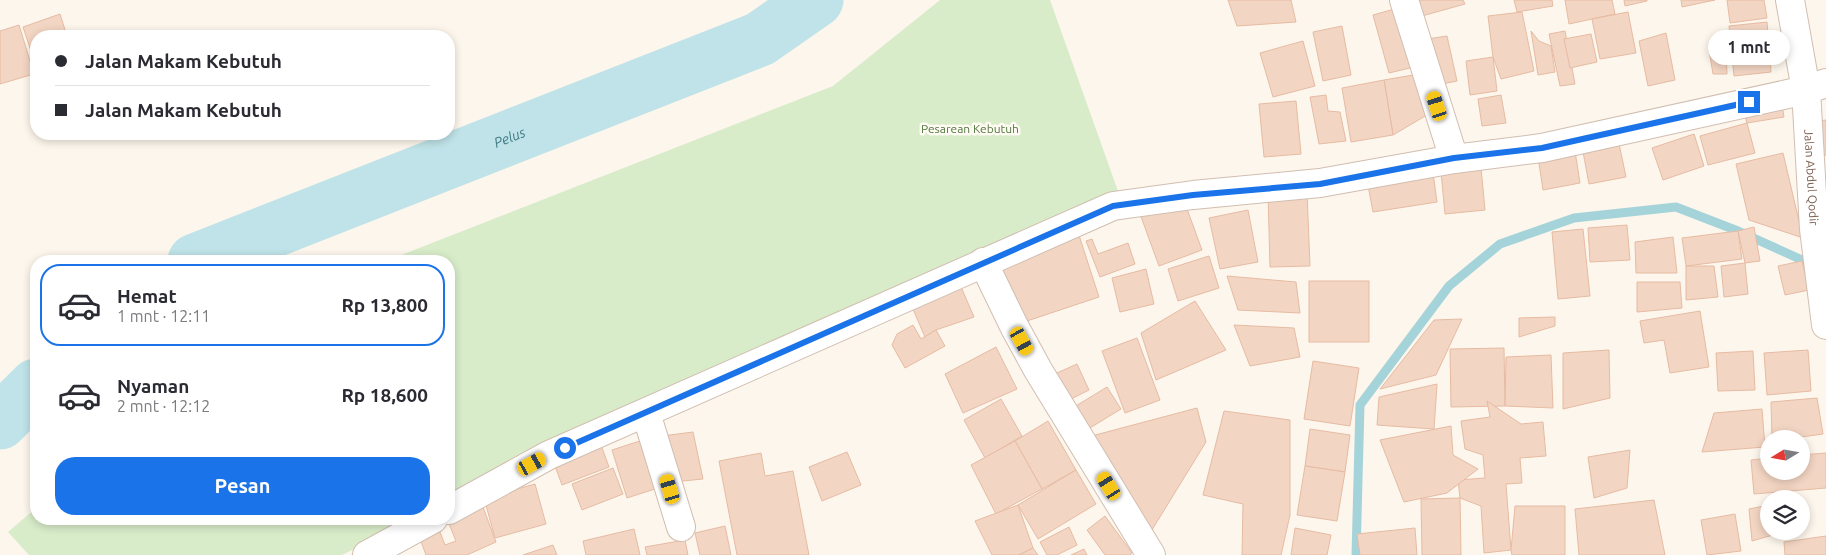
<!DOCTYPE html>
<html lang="id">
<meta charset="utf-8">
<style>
body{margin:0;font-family:Ubuntu,sans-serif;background:#f2f2f3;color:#2b2b33;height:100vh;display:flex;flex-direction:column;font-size:19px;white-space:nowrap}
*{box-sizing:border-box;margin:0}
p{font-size:16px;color:#7c7c81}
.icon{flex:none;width:28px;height:28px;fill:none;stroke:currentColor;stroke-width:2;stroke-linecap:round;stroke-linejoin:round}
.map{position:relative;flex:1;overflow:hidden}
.drawer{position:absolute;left:30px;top:255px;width:425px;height:270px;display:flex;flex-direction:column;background:#fff;border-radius:20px;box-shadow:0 2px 8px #0003}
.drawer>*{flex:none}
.hud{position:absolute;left:30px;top:30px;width:425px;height:110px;border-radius:20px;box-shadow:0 2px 8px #0003;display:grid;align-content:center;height:110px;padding:0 25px;background:#fff}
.needle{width:32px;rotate:259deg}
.controls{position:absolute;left:1760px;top:430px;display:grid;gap:10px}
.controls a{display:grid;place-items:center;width:50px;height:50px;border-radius:50%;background:#fff;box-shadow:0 2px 8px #0003;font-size:25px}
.end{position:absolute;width:22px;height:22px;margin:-11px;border:6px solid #1a73e8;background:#fff;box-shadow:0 0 0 2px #fff}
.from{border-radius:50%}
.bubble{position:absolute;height:35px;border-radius:18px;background:#fff;box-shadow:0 2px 8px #0003;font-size:16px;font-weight:600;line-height:35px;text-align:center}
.car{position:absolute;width:15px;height:30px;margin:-15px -8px;border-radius:6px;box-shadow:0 0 4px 1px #0007;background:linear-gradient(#f5c518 24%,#345 0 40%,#f5c518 0 76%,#345 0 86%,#f5c518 0)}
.hud b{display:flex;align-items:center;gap:18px;height:48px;font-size:19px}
.hud b+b{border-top:1px solid #e1e1e2}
.hud i{width:12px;height:12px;background:#2b2b33}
ul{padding:9px 0 0;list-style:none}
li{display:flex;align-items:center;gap:15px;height:82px;margin:0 10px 8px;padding:0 15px;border:2px solid transparent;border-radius:20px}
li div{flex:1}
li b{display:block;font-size:19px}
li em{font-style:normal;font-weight:600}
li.active{border-color:#1a73e8}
li>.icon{width:45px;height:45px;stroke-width:1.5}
.button{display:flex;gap:10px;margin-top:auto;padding:10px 25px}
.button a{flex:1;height:58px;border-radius:20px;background:#1a73e8;color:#fff;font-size:20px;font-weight:600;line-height:58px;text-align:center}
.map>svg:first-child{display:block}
.green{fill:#d8ecc9}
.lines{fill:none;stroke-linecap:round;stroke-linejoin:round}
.stream{stroke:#a5d3da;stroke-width:9}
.river{stroke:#bfe3e8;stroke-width:55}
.building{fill:#f3d5c3;stroke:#e6bba3}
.minor-casing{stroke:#d1beb0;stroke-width:30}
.tertiary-casing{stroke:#d1beb0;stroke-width:30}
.minor{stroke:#fff;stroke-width:28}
.tertiary{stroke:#fff;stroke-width:28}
.route{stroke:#1a73e8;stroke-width:6}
.labels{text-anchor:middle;stroke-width:5;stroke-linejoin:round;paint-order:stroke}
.park-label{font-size:12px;fill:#537a41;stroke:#fffaf3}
.street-label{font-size:12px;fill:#7a5c4d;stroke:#fffaf3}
.water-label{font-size:14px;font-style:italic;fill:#437c86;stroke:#fffaf3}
</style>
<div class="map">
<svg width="1826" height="555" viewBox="0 0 1826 555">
<rect width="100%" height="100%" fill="#fdf6ec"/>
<g class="green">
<path d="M 940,0 L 1050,0 L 1119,194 L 449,501 L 449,261 L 386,261 L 833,86 Z"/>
<path d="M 36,508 L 36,519 L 413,519 L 342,555 L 29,555 L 8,532 Z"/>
</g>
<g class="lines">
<path class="stream" d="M 1356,555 L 1360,405 L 1449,286 L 1500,244 L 1574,218 L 1676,207 L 1738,231 L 1813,265"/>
<g class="river">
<path id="s1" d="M 195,261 L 760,39 L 816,0"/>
<path d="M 0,422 L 36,386"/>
</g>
</g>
<g class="building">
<path d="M 1228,0 L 1291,0 L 1296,22 L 1237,26 Z"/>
<path d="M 1406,0 L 1463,0 L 1465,4 L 1411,19 Z"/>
<path d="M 1514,0 L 1552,0 L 1553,6 L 1517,12 Z"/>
<path d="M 1565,0 L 1612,0 L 1615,14 L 1569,24 Z"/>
<path d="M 1624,0 L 1647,0 L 1647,1 L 1625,6 Z"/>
<path d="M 1681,0 L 1715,0 L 1682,7 Z"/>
<path d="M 1727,0 L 1764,0 L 1767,18 L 1730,23 Z"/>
<path d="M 1398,8 L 1414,67 L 1389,73 L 1373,15 Z"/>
<path d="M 1522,12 L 1534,71 L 1501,79 L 1493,57 L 1488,16 Z"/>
<path d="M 1628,12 L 1636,53 L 1600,59 L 1592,19 Z"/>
<path d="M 60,14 L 67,36 L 36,36 L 36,66 L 23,27 Z"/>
<path d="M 1767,22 L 1771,72 L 1734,76 L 1729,26 Z"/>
<path d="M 19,25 L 34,74 L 0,84 L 0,31 Z"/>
<path d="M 1342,26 L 1351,75 L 1323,81 L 1313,32 Z"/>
<path d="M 1531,31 L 1539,41 L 1551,46 L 1555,72 L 1538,75 Z"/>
<path d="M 1565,31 L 1575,84 L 1560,86 L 1549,34 Z"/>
<path d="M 1666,33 L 1675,80 L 1648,86 L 1639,41 Z"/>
<path d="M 1591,34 L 1597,62 L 1570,68 L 1564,39 Z"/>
<path d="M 1725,35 L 1727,74 L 1713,74 L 1709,50 L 1717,48 L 1718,38 Z"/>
<path d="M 1447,36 L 1457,81 L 1432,86 L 1421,40 Z"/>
<path d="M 1303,41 L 1315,86 L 1273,97 L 1260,53 Z"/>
<path d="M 1493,57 L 1497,91 L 1470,95 L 1466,61 Z"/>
<path d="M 1419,74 L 1427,115 L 1393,135 L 1384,80 Z"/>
<path d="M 1384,80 L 1393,135 L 1351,142 L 1342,88 Z"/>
<path d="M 1326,95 L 1328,111 L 1340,112 L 1346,141 L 1319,144 L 1310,97 Z"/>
<path d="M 1501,95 L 1506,123 L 1482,126 L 1478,99 Z"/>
<path d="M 1781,100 L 1784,117 L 1747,123 L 1741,105 Z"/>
<path d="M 1296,101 L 1301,154 L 1264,157 L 1259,104 Z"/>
<path d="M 1826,120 L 1826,155 L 1817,159 L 1818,121 Z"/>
<path d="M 1747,123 L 1755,153 L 1708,165 L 1700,136 Z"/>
<path d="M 1617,134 L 1626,177 L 1589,184 L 1581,141 Z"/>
<path d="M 1694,134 L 1704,166 L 1663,180 L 1652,148 Z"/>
<path d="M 1575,151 L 1580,183 L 1543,190 L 1538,157 Z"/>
<path d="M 1783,153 L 1803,238 L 1749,220 L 1736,164 Z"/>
<path d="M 1481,168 L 1485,210 L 1445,214 L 1441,172 Z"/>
<path d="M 1433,173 L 1437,202 L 1373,212 L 1367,180 Z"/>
<path d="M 1307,192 L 1310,266 L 1270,267 L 1268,193 Z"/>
<path d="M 1183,198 L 1202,250 L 1159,266 L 1140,214 Z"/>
<path d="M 1248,210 L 1258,262 L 1220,269 L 1209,218 Z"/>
<path d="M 1627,225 L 1630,260 L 1590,262 L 1588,228 Z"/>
<path d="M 1754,227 L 1760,261 L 1745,263 L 1738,231 Z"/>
<path d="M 1077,229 L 1099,297 L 1015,325 L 997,270 Z"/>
<path d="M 1583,229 L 1590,296 L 1558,299 L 1552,232 Z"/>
<path d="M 1738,231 L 1742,259 L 1686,266 L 1682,238 Z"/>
<path d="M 1673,237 L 1677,273 L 1636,273 L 1635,242 Z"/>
<path d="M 1092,239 L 1098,254 L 1128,243 L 1135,264 L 1100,277 L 1086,241 Z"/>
<path d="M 1209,256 L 1219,288 L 1178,301 L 1168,269 Z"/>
<path d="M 1802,261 L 1809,290 L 1785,295 L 1778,266 Z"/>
<path d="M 1745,263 L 1748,294 L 1724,297 L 1721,266 Z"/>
<path d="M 1686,266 L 1714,266 L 1718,297 L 1686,300 Z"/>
<path d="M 1146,269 L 1154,304 L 1120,312 L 1112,278 Z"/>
<path d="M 1227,276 L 1296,282 L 1300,313 L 1238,310 Z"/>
<path d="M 958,280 L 974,317 L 936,330 L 925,337 L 909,300 Z"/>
<rect x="1309" y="281" width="60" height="61"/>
<path d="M 1637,282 L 1680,282 L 1682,308 L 1637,312 Z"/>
<path d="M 1195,301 L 1226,350 L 1156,380 L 1141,333 Z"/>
<path d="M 1700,311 L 1709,367 L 1670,373 L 1664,340 L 1644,343 L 1640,321 Z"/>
<path d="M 1555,317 L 1555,326 L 1519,337 L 1519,318 Z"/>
<path d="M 1462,319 L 1436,375 L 1380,389 L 1434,320 Z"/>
<path d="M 913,325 L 921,339 L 936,330 L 945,346 L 905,368 L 892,345 L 897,334 Z"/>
<path d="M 1234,325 L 1294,328 L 1300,357 L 1250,366 Z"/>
<path d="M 1137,338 L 1160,400 L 1125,413 L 1102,351 Z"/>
<path d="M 996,347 L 1017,389 L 963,413 L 945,374 Z"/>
<path d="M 1504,348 L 1505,406 L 1451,407 L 1450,349 Z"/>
<path d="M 1609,350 L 1610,398 L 1563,409 L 1563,353 Z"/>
<path d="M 1808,350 L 1811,391 L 1767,395 L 1764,353 Z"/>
<path d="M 1753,351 L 1755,390 L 1718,391 L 1716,353 Z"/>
<path d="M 1551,355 L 1553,408 L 1505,406 L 1506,357 Z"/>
<path d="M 1313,361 L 1359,368 L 1350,426 L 1304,419 Z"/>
<path d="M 1077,364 L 1089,390 L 1061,404 L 1048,377 Z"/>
<path d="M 1437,384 L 1434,429 L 1377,425 L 1379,397 Z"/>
<path d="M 1107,387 L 1121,409 L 1080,434 L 1066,412 Z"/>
<path d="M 1817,398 L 1823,434 L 1787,439 L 1772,439 L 1771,402 Z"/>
<path d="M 1001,399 L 1022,436 L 985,458 L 964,420 Z"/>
<path d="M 1487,401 L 1521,424 L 1543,422 L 1546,456 L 1520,458 L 1522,483 L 1506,484 L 1511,550 L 1484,553 L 1481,506 L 1460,498 L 1458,480 L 1485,478 L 1483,455 L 1465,449 L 1461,421 L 1490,417 Z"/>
<path d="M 1197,408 L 1206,442 L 1147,538 L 1084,438 Z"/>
<path d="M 1762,409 L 1765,447 L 1702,452 L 1714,413 Z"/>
<path d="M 1224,411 L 1290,420 L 1290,515 L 1281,555 L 1242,555 L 1243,504 L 1203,495 Z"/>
<path d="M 1048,421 L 1076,470 L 1042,489 L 1015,441 Z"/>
<path d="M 1451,426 L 1453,455 L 1478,469 L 1447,493 L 1404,502 L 1380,440 Z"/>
<path d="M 1310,429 L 1350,435 L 1345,472 L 1305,466 Z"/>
<path d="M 693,432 L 703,479 L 673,482 L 662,436 Z"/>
<path d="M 598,437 L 609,467 L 562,485 L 551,455 Z"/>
<path d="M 649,438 L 664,486 L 627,498 L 612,450 Z"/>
<path d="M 1015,441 L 1042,489 L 996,514 L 971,465 Z"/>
<path d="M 1630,450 L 1627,488 L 1594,498 L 1588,457 Z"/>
<path d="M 847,452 L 861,485 L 822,501 L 809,467 Z"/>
<path d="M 761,453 L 765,476 L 793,471 L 809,555 L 737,555 L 719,461 Z"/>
<path d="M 1826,453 L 1826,488 L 1754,494 L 1751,460 L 1769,458 L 1769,471 L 1801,471 L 1801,455 Z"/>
<path d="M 1305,466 L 1345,472 L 1337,521 L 1297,515 Z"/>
<path d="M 613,468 L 623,494 L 582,510 L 572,484 Z"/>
<path d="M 1076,470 L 1096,504 L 1038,539 L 1018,505 Z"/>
<path d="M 535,484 L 546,524 L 495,538 L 484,498 Z"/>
<path d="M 1460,498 L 1461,555 L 1422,555 L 1421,499 Z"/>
<path d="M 480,499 L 496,542 L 467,555 L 426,555 L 420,539 L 440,532 L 445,545 L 456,541 L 447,519 Z"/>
<path d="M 1654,500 L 1665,555 L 1579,555 L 1575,509 Z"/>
<path d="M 1018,505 L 1033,548 L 1019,555 L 992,555 L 975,521 Z"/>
<path d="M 1769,505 L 1769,531 L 1779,531 L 1780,533 L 1752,541 L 1749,509 Z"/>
<path d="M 1515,506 L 1565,506 L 1565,555 L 1512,555 L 1511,550 Z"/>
<path d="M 1735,514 L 1741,551 L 1707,555 L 1701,520 Z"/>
<path d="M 1105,516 L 1132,553 L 1130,555 L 1105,555 L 1087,530 Z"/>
<path d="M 725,526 L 731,555 L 700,555 L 695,533 Z"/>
<path d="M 1069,527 L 1077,545 L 1057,555 L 1047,555 L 1040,542 Z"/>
<path d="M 1295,528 L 1331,535 L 1327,555 L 1291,555 Z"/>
<path d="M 1415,528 L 1417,555 L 1360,555 L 1357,534 Z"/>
<path d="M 634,529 L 640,555 L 586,555 L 583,541 Z"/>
<path d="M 1826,536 L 1826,555 L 1785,555 L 1784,542 Z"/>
<path d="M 685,540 L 688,555 L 647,555 L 645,547 Z"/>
<path d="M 553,545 L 557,555 L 523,555 Z"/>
<path d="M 1033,548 L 1038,555 L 1019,555 Z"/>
<path d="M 1084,549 L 1087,555 L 1071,555 Z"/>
</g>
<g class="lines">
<g class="minor-casing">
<g id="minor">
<path d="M 1404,0 L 1454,159"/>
<path id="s2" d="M 1790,0 L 1806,90 L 1814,229 L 1826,325"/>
<path d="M 983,262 L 1014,326 L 1038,370 L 1151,555"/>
<path d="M 646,413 L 681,527"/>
</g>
</g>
<g class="tertiary-casing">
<g id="tertiary">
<path d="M 449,510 L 549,455 L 1113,206 L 1193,195 L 1320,183 L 1454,159 L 1542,148 L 1806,90 L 1826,83"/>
<path d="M 367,555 L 433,519"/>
</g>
</g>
<use href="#minor" class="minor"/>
<use href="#tertiary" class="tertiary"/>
</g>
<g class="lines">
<path class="route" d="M 565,448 L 1113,206 L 1193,195 L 1320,184 L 1454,158 L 1542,148 L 1749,102"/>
</g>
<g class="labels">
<g class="park-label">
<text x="970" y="133">Pesarean Kebutuh</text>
</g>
<g class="street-label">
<text dy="4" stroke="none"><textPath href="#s2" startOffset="179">Jalan Abdul Qodir</textPath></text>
</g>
<g class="water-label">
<text dy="5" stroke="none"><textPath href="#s1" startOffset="338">Pelus</textPath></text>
</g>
</g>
</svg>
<div class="controls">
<a><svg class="needle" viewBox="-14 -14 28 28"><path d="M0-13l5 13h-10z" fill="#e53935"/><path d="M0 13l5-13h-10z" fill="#7c7c81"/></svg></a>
<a><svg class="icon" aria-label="layers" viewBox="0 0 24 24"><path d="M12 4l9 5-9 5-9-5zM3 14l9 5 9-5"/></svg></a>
</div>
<i class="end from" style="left:565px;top:448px"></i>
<i class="end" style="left:1749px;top:102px"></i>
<div class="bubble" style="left:1708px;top:30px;width:82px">1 mnt</div>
<i class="car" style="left:1437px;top:106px;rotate:342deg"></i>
<i class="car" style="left:1022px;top:341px;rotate:151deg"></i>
<i class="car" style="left:532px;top:464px;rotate:61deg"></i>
<i class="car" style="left:1109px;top:486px;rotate:328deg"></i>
<i class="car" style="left:670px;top:489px;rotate:343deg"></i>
<div class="hud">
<b><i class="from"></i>Jalan Makam Kebutuh</b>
<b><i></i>Jalan Makam Kebutuh</b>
</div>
<section class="drawer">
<ul>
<li class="active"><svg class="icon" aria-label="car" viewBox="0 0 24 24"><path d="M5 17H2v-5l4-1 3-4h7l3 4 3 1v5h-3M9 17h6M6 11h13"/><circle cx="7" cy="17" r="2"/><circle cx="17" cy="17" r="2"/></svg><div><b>Hemat</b><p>1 mnt · 12:11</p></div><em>Rp 13,800</em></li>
<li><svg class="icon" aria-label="car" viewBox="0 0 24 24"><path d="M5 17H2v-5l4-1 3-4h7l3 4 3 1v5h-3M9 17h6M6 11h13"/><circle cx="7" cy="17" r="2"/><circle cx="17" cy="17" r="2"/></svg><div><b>Nyaman</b><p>2 mnt · 12:12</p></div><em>Rp 18,600</em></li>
</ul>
<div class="button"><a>Pesan</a></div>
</section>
</div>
